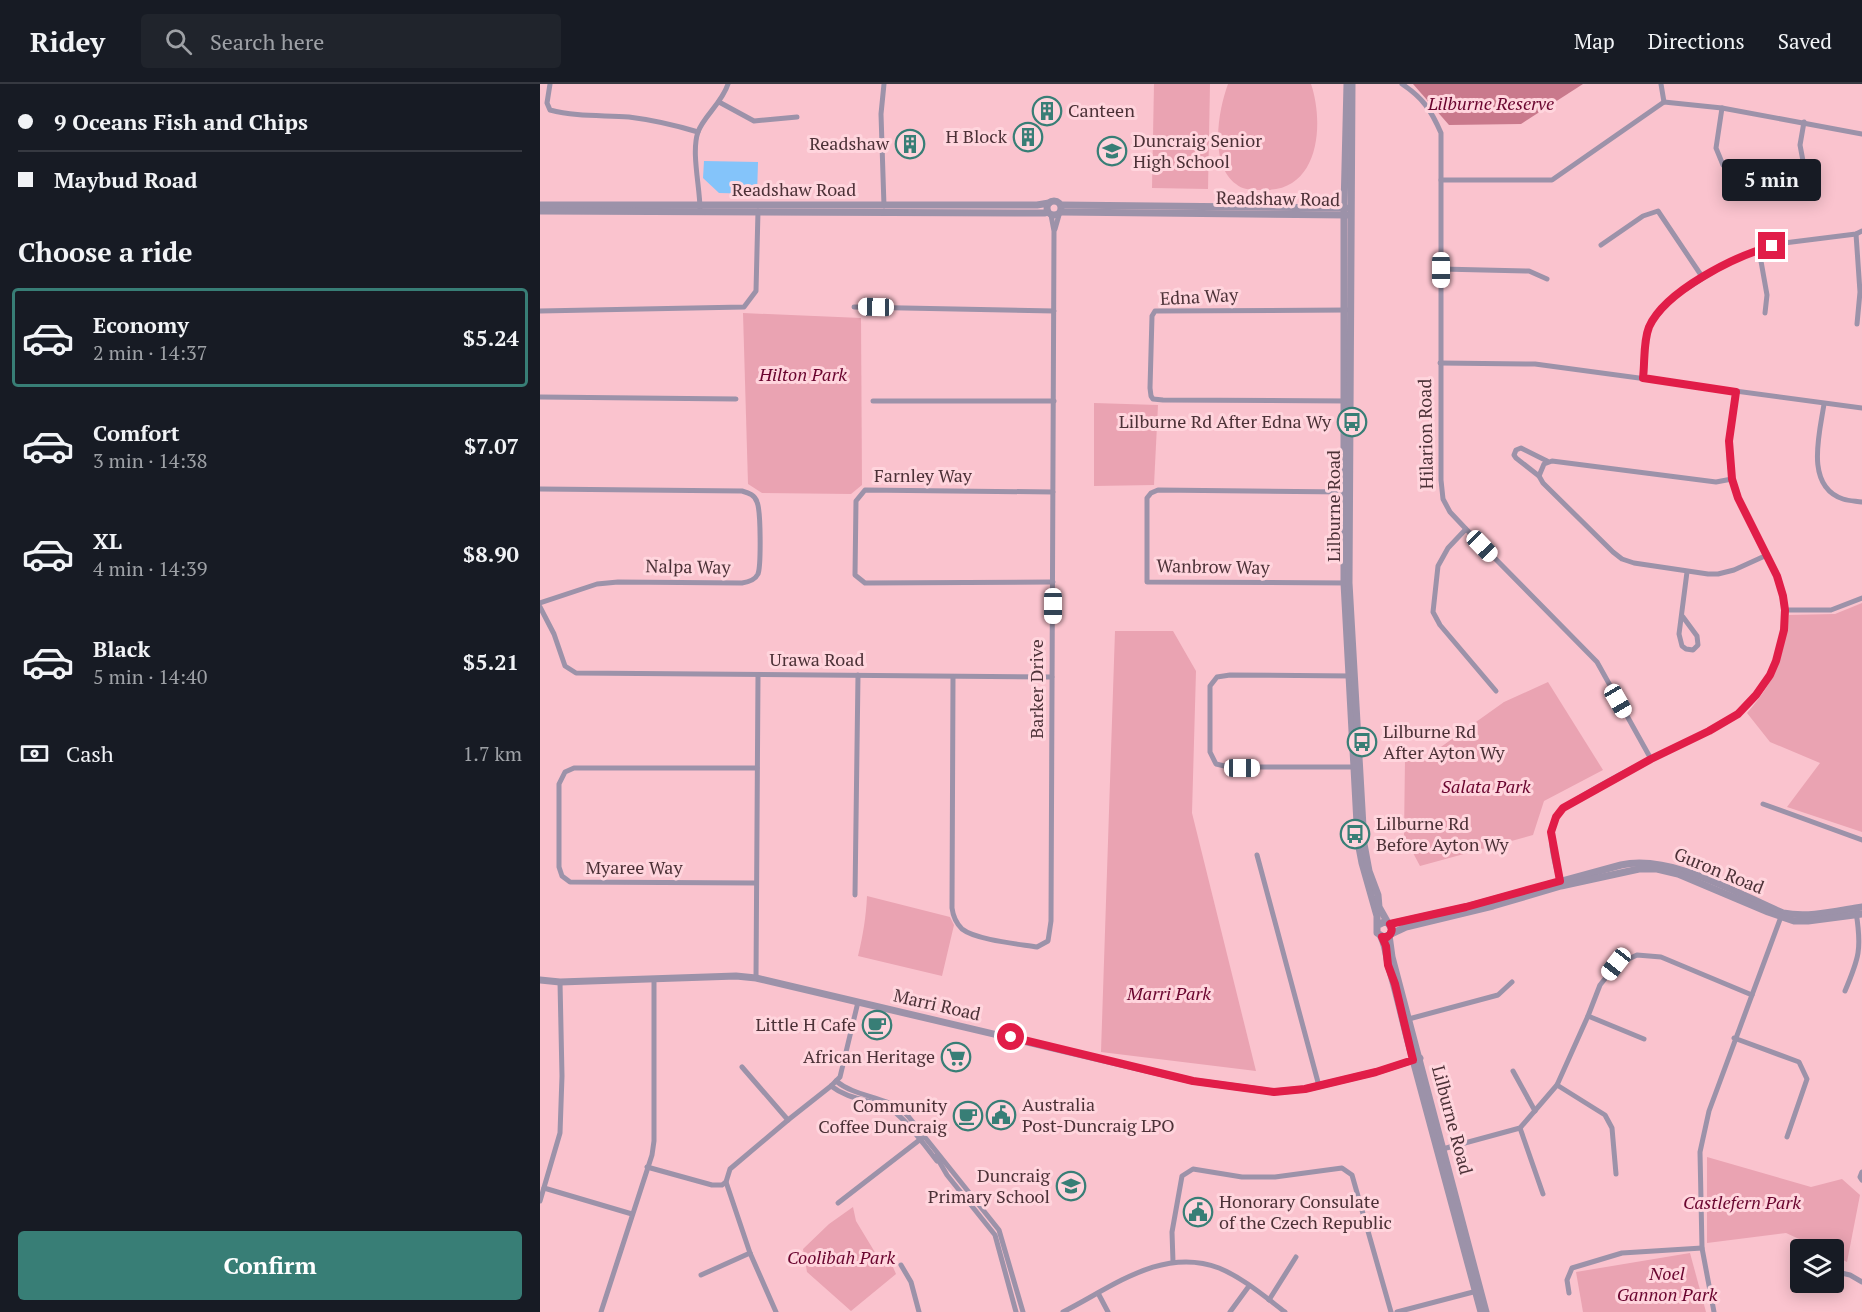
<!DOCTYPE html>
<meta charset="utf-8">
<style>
body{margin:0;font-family:"PT Serif",serif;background:#20242c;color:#f1f3f6;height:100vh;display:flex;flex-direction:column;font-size:22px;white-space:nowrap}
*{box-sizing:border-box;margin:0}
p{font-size:20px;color:#9ea1a6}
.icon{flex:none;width:33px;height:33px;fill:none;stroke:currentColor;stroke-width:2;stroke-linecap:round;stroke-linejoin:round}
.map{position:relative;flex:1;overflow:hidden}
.drawer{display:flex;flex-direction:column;background:#171b24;width:540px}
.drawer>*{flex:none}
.hud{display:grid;align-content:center;height:132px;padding:0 18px;background:#171b24}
.fabs{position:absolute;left:1250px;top:1155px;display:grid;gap:12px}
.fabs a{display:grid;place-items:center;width:54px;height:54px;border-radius:6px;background:#171b24;box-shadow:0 3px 15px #0003;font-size:30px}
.end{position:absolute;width:27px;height:27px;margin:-14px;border:8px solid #e11d48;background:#fff;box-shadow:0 0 0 3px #fff}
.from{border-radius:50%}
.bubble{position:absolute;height:42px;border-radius:6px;background:#171b24;box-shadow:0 3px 15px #0003;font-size:20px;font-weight:700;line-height:42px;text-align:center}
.car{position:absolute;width:18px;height:36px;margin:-18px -9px;border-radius:8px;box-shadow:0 0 4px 2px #0007;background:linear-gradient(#fff 24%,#345 0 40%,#fff 0 76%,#345 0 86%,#fff 0)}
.hud b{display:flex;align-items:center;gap:21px;height:57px;font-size:22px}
.hud b+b{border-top:2px solid #363941}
.hud i{width:15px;height:15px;background:#f1f3f6}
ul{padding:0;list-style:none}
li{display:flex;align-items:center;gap:18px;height:99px;margin:0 12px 9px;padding:0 6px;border:3px solid transparent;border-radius:6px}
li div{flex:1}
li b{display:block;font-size:22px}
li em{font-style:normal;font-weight:700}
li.selected{border-color:#387e76}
li>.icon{width:54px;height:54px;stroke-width:1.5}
h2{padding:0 18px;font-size:27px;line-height:72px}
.pay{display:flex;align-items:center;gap:15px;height:66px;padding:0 18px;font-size:22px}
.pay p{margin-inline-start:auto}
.button{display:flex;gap:12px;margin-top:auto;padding:12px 18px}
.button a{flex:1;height:69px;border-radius:6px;background:#387e76;color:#fff;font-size:24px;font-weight:700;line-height:69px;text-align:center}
header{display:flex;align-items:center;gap:36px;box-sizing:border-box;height:84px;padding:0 30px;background:#171b24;border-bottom:2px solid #363941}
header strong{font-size:28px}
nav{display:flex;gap:33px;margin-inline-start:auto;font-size:21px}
.search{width:420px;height:54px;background:#20242c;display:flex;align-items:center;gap:15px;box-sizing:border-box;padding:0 21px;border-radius:6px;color:#9ea1a6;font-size:22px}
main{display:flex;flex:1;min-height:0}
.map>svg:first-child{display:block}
.green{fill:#eaa3b2}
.forest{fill:#c9798c}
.water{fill:#84c4fa}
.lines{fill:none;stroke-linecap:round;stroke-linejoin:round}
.minor{stroke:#9c92a9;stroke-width:5}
.tertiary{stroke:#9c92a9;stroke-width:7}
.route{stroke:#e11d48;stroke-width:8}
.labels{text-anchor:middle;stroke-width:6;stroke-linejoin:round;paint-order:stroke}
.park-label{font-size:18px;font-style:italic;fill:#6a052f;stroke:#ffd5dd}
.poi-label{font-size:18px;fill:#4c3137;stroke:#ffd5dd;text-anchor:end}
.street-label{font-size:18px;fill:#4c3137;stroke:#ffd5dd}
</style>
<header>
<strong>Ridey</strong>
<div class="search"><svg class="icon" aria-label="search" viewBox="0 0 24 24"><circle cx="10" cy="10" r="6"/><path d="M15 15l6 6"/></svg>Search here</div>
<nav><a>Map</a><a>Directions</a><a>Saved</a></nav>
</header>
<main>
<section class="drawer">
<div class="hud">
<b><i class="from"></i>9 Oceans Fish and Chips</b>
<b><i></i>Maybud Road</b>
</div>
<h2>Choose a ride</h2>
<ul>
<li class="selected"><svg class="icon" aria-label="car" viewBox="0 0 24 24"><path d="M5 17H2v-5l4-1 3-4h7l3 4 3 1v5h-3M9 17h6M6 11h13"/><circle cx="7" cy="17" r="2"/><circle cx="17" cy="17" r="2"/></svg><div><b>Economy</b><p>2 min · 14:37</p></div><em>$5.24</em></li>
<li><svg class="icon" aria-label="car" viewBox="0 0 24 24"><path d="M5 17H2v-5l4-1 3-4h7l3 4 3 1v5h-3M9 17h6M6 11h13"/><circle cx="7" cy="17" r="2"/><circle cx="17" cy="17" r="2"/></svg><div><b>Comfort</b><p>3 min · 14:38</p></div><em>$7.07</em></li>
<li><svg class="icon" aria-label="car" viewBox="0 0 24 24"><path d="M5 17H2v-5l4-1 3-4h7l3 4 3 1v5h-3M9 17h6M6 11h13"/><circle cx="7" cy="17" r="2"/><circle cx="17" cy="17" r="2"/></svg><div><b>XL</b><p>4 min · 14:39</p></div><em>$8.90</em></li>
<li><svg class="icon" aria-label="car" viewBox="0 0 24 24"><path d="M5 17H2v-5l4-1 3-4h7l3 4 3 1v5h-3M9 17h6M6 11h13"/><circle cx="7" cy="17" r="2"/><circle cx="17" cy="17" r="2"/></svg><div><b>Black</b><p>5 min · 14:40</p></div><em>$5.21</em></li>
</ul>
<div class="pay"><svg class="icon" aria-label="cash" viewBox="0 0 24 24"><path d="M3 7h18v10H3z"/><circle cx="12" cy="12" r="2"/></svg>Cash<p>1.7 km</p></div>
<div class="button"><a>Confirm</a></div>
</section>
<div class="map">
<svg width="1322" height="1228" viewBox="0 0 1322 1228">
<rect width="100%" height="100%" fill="#fac3ce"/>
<g class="green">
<path d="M 614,0 L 670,0 L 668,105 L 612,104 Z"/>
<path d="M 688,0 L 771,0 C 784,38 780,105 727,106 C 717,106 703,107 696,100 C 669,80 678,27 688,0 Z"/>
<path d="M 203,229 L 321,234 L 322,401 L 311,410 L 222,409 L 208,400 Z"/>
<path d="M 554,319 L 618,321 L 614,401 L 554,402 Z"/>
<path d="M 1322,519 L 1322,748 L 1247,723 L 1280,679 L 1230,658 L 1207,629 C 1236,596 1243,574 1249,531 L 1295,530 Z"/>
<path d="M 575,547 L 633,547 L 656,587 L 652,729 L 716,987 L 561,968 Z"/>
<path d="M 1008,598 L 1063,686 L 1004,717 L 993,751 L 880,782 L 864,752 L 865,675 L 884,675 L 964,618 Z"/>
<path d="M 327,812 L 410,833 L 414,841 L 402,892 L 318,872 C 323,851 326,833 327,812 Z"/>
<path d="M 1167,1073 L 1271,1103 L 1302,1095 L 1320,1111 L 1307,1178 L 1293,1171 L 1293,1166 L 1281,1165 L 1246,1149 L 1167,1159 Z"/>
<path d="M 313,1123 L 316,1137 L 342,1180 L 352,1181 L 356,1190 L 311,1227 L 267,1188 L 263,1165 L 289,1140 Z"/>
<path d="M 1150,1169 L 1166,1228 L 1043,1228 L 1036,1188 Z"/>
</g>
<path class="forest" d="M 873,0 L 1043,0 L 981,40 L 909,41 Z"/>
<path class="water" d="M 164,77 L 218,78 L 217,110 L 179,109 L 163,94 Z"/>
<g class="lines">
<g class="minor">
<path d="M 10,0 L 7,19 L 10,26 C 36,33 63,31 89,33 C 113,36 135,41 158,48"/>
<path d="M 344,0 L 341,30 L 344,122"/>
<path d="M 862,0 C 883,14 891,26 901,49 L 901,396 L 903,415 L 910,428 L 926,445 L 1057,578 L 1111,675"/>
<path d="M 1121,0 L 1124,18"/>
<path d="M 179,18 L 214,37 L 257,33"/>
<path d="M 1182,24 L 1176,64 L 1183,81"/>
<path d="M 1263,77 L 1260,61 L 1264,38"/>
<path d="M 901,96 L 1012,96 L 1124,18 L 1182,24 L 1322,50"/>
<path d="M 160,125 C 160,103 151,68 158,48 C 163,33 182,19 188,0"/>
<path d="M 515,145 L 519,131"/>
<path d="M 1316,150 L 1320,208 L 1317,240"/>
<path d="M 1061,161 L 1103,132 L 1118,127 L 1163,194"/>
<path d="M 1219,166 L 1227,211 L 1225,229"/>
<path d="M 901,185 L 989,187 L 1007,195"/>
<path d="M 314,223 L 514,227"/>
<path d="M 807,226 L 615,227 L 612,232 L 610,304 L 611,312 L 613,315 L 623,316 L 807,317"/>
<path d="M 0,227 L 204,223 L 216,207 L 218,127"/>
<path d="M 900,279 L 995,280 L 1322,324"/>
<path d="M 1103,294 L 1108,246 L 1114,235 L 1132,214 L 1190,177 L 1219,166 L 1244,159 L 1316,150 L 1322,147"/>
<path d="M 0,313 L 196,315"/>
<path d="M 333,317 L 514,317"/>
<path d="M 1284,320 C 1280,348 1264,402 1303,415 C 1309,417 1316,417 1322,418"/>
<path d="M 999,392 L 976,374 L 974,371 L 976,366 L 981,364 L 1007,377"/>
<path d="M 1192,395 L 1176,398 L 1012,377 L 1004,380 L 999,392 L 1003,399 L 1073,468 L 1082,475 L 1094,479 L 1168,490 L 1178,490 L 1194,486 L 1227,471"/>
<path d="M 0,405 L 202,407 C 209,409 215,411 217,418 C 221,427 221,482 218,490 C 215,496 209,498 202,499 L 78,498 L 57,500 L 0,519"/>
<path d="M 806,408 L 618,406 L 611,409 L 607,414 L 607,498 L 808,499"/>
<path d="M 926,445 L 908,464 L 898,482 L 893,528 L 900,541 L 956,607"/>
<path d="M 513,498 L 325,499 L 315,491 L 316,417 L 325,406 L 513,408"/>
<path d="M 0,523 L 14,550 L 25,582 L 36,589 L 512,593"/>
<path d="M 1245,526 L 1291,526 L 1322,514"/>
<path d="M 1143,533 L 1157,552 L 1158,561 L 1153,566 L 1146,565 L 1142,562 L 1139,550 L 1147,488"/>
<path d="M 812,592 L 690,591 L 677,593 L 670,602 L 670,668 L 676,680 L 689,683 L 818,683"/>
<path d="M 413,593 L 412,824 C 413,832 416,839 422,845 C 436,856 479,860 497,863 L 508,857 L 511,837 L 514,147 L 511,131"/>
<path d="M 1223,720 L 1322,756"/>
<path d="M 717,771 L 779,1002"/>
<path d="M 216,799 L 30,798 L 22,792 L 19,783 L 19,700 L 25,688 L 34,684 L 217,684"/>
<path d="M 1021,801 C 1013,774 1004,747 1023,724 C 1053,704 1090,685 1123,669 C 1148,657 1176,646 1199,629 C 1217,615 1230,594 1237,573 C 1257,516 1232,482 1207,432 C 1201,420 1195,407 1192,394 C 1185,366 1192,336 1196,308"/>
<path d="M 315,811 L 318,591"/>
<path d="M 216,894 L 218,591"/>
<path d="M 1305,907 C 1319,874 1322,865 1316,828"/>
<path d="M 1048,932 L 1104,955"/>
<path d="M 865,936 L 958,911 L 972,898"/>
<path d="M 1194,954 L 1259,978 L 1267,995 L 1247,1053"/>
<path d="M 202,983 L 248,1036"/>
<path d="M 973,987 L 995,1027"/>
<path d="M 296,997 C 318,1015 349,1011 368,1032 L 459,1146 L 483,1228"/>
<path d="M 1017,1001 L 1065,1031 L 1072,1044 L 1076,1090"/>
<path d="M 291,1002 C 309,1016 329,1015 349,1024 C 364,1032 386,1063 397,1077"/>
<path d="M 980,1044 L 1003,1110"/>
<path d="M 899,1066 L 980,1044 L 1017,1001 L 1048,932 L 1060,901 L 1076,881 L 1097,871 L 1121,873 L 1212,911"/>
<path d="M 396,1072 L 407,1091 L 455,1151 L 476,1228"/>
<path d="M 107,1083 L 172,1101 L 182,1101 L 186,1098 L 190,1085 L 248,1036 L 291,1002 L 300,993 L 318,918"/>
<path d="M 1322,1088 L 1320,1093 L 1322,1096"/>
<path d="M 186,1098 L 210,1169 L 236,1228"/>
<path d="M 4,1104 L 92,1130"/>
<path d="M 0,1117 L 20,1049 L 22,992 L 20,898"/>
<path d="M 298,1119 L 382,1054"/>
<path d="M 633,1178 L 632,1148 L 642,1092 L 653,1085 L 702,1093 L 735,1093 L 802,1084 L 812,1091 L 851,1228"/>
<path d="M 361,1181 L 371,1198 L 379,1228"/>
<path d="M 1293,1187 L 1310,1191 L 1322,1198"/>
<path d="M 161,1191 L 210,1169"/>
<path d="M 558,1209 L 568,1228"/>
<path d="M 1029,1209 L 1027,1196 L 1032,1184 L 1082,1169 L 1162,1164"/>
<path d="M 729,1216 L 756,1173"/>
<path d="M 61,1228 L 112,1071 L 114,1057 L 114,896"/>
<path d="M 523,1228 C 571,1204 622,1162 679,1184 C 703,1194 724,1212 745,1228"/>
<path d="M 690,1228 L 709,1202"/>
<path d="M 857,1228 L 937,1207"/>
<path d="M 1174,1228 L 1162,1164 L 1160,1068 L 1169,1027 L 1242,830"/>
</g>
<g class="tertiary">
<path d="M 807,0 L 804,124 L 804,499 L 818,758 L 822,779 L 837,832 L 837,849 L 844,853 L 851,850 L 852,845 L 848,839 L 844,838 L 838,841"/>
<path d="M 812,0 L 809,499 L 824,760 L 829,787 L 838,811 L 839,823 L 848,839"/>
<circle cx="514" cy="124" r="7"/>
<path d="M 0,121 L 497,121 L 509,119"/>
<path d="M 521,121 L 806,124"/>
<path d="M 0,127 L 505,129 L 507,127"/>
<path d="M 521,128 L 808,131"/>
<path d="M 850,840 L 926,823 L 1081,781 C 1131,770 1196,809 1243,829 C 1269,834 1296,827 1322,823"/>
<path d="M 851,850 L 866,843 L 953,822 L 1021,802 L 1099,785 L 1117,785 L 1138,790 L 1228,828 L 1254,837 L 1268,837 L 1322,830"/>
<path d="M 849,851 L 852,873 L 946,1228"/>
<path d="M 841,853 C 846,863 846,873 849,884 C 858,914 864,945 873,976 C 896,1060 919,1144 941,1228"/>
<path d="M 0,896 L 20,898 L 196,892 L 216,894 L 653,997 L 720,1006 L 734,1008 L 765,1005 L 836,988 L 880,974"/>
</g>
</g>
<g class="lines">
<path class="route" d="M 471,953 L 653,997 L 734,1008 L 765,1005 L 836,988 L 873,976 L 855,900 L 848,881 L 846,862 L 842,853 L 847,853 C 852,850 853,845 850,840 L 926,823 L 1020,797 L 1011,748 L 1016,733 L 1023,724 L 1111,675 L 1169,647 L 1198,630 L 1216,611 L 1230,591 L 1236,577 L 1244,546 L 1245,526 L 1243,512 L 1237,492 L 1198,414 L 1192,395 L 1189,357 L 1196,308 L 1103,294 C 1105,278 1103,258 1109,243 C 1125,207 1195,172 1232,162"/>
</g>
<defs>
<g id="building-ring" transform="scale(1.5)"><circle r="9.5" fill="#ffd5dd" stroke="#387e76" stroke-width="1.5"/><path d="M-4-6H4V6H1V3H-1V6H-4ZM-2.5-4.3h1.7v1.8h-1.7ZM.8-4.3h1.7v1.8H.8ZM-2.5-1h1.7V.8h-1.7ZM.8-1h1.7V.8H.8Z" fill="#387e76"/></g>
<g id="school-ring" transform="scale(1.5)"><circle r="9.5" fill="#ffd5dd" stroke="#387e76" stroke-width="1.5"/><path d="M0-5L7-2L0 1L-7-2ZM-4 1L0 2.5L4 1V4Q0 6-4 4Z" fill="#387e76"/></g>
<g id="bus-ring" transform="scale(1.5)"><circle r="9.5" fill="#ffd5dd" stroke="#387e76" stroke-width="1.5"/><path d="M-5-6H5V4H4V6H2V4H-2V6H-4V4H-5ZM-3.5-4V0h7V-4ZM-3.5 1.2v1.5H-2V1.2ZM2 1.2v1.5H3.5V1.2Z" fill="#387e76"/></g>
<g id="cafe-ring" transform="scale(1.5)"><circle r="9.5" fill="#ffd5dd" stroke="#387e76" stroke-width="1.5"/><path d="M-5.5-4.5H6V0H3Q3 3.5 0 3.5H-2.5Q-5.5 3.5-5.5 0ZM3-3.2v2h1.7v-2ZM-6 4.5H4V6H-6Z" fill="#387e76"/></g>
<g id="supermarket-ring" transform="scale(1.5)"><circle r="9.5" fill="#ffd5dd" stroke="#387e76" stroke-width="1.5"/><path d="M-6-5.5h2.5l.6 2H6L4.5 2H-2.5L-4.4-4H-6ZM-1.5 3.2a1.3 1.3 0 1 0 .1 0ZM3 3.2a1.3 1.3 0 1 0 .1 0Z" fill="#387e76"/></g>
<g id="civic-ring" transform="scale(1.5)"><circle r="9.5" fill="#ffd5dd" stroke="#387e76" stroke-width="1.5"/><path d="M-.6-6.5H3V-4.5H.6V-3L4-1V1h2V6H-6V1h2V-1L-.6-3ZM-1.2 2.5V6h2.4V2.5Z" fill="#387e76"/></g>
</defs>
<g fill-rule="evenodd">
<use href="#building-ring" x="507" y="27"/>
<use href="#building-ring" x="488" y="53"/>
<use href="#building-ring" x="370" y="60"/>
<use href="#school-ring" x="572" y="67"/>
<use href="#bus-ring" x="812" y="338"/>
<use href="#bus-ring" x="822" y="658"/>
<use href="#bus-ring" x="815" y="750"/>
<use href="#cafe-ring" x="337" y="941"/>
<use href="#supermarket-ring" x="416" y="973"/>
<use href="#civic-ring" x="461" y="1031"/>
<use href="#cafe-ring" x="428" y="1032"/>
<use href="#school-ring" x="531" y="1102"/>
<use href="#civic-ring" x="658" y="1128"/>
</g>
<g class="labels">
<g class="park-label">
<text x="951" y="26">Lilburne Reserve</text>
<text x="263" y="297">Hilton Park</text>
<text x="946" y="709">Salata Park</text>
<text x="629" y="916">Marri Park</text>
<text x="1202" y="1125">Castlefern Park</text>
<text x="301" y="1180">Coolibah Park</text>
<text x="1127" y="1196">Noel<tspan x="1127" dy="21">Gannon Park</tspan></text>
</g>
<g class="poi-label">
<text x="528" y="33" text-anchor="start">Canteen</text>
<text x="467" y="59">H Block</text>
<text x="593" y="63" text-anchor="start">Duncraig Senior<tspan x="593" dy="21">High School</tspan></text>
<text x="349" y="66">Readshaw</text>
<text x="791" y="344">Lilburne Rd After Edna Wy</text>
<text x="843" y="654" text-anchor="start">Lilburne Rd<tspan x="843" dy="21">After Ayton Wy</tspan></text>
<text x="836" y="746" text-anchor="start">Lilburne Rd<tspan x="836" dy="21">Before Ayton Wy</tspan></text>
<text x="316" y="947">Little H Cafe</text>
<text x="395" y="979">African Heritage</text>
<text x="482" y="1027" text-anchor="start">Australia<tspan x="482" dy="21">Post-Duncraig LPO</tspan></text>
<text x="407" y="1028">Community<tspan x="407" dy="21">Coffee Duncraig</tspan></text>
<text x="510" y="1098">Duncraig<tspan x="510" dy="21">Primary School</tspan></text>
<text x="679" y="1124" text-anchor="start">Honorary Consulate<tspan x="679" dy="21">of the Czech Republic</tspan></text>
</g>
<g class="street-label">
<text x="254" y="112">Readshaw Road</text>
<text transform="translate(738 115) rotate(1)" y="6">Readshaw Road</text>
<text transform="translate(659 213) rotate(-3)" y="6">Edna Way</text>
<text transform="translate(886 350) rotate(-91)" y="6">Hilarion Road</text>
<text x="383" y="398">Farnley Way</text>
<text transform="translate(794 422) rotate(-90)" y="6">Lilburne Road</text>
<text transform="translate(148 483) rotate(1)" y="6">Nalpa Way</text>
<text transform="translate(673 483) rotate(1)" y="6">Wanbrow Way</text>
<text x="277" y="582">Urawa Road</text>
<text transform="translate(497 605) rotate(-90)" y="6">Barker Drive</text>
<text x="94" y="790">Myaree Way</text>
<text transform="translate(1179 787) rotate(22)" y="6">Guron Road</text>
<text transform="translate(397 921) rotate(13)" y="6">Marri Road</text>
<text transform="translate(912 1036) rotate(75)" y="6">Lilburne Road</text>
</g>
</g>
</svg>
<div class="fabs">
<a><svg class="icon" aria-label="layers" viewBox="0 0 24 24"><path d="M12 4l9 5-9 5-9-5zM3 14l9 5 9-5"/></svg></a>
</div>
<i class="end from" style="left:471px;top:953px"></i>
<i class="end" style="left:1232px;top:162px"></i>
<div class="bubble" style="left:1182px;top:75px;width:99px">5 min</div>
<i class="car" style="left:901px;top:186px;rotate:180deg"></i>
<i class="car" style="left:336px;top:223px;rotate:271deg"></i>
<i class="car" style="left:942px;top:462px;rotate:136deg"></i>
<i class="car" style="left:513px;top:522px;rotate:180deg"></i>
<i class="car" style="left:1078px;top:617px;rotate:150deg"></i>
<i class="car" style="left:702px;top:684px;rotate:90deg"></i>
<i class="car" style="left:1076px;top:880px;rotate:218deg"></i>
</div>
</main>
